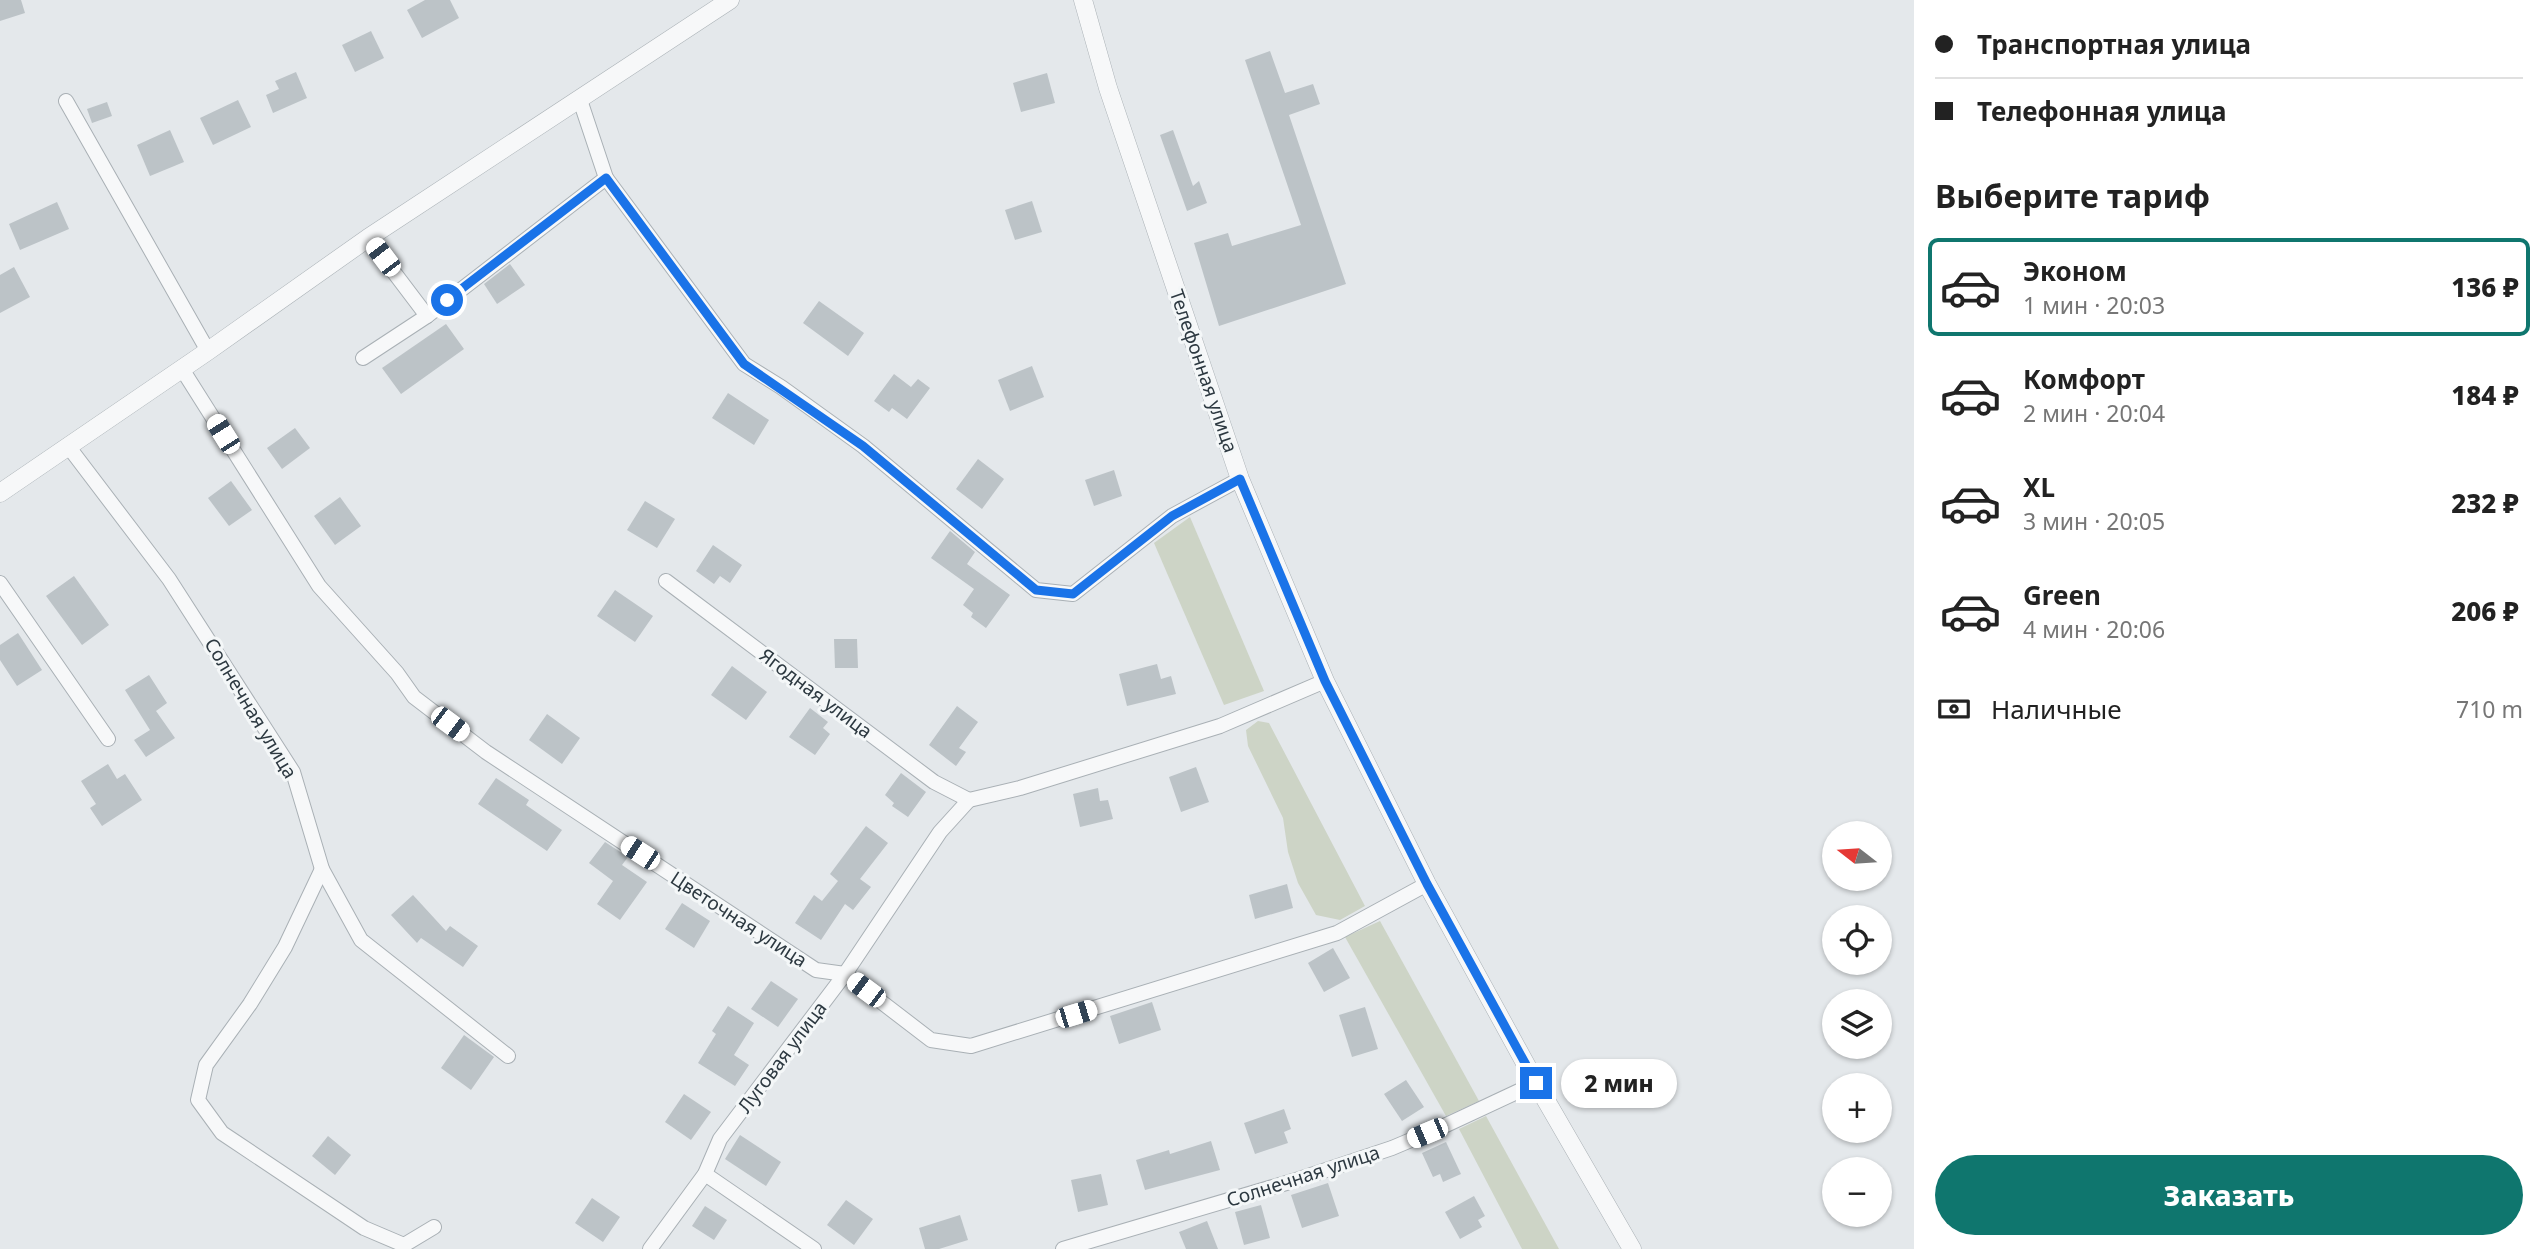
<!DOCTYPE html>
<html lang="ru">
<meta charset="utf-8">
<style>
body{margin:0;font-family:"Noto Sans",sans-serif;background:#f2f2f2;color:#222;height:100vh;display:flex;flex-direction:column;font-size:26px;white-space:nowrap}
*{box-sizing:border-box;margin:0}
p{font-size:23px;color:#767676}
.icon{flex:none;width:38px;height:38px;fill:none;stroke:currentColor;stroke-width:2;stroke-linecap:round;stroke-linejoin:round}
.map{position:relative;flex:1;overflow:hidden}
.details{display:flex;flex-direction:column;background:#fff;width:630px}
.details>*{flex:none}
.guide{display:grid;align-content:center;height:154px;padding:0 21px;background:#fff}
.needle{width:46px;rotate:287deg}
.fabs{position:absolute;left:1822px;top:821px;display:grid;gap:14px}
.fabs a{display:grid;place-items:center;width:70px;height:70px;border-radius:50%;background:#fff;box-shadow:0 2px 5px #0004;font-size:35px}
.end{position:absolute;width:32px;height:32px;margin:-16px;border:9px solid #1a73e8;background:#fff;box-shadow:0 0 0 4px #fff}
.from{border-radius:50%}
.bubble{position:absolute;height:49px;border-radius:24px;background:#fff;box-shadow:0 2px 5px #0004;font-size:23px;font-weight:800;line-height:49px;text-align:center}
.car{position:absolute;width:21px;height:42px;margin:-21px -10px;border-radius:9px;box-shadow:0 0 5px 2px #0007;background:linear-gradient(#fff 24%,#345 0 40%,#fff 0 76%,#345 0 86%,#fff 0)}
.guide b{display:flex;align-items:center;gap:24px;height:66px;font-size:26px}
.guide b+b{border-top:2px solid #e0e0e0}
.guide i{width:18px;height:18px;background:#222}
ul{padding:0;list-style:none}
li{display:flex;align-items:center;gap:21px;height:98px;margin:0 14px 10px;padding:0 7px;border:4px solid transparent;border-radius:10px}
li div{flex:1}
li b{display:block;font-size:26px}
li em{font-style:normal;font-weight:800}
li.current{border-color:#0f766e}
li>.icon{width:63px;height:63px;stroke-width:1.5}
h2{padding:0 21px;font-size:32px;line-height:84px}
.pay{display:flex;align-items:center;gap:18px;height:77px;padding:0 21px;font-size:26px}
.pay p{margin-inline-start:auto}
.cta{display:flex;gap:14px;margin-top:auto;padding:14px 21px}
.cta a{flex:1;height:80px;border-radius:42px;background:#0f766e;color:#fff;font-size:28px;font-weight:800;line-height:80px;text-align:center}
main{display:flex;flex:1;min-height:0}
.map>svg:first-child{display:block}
.green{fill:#cdd4c6}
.building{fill:#bcc3c7}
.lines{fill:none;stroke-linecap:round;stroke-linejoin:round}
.minor-casing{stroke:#a9b0b5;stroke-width:16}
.tertiary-casing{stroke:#a9b0b5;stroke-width:19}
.minor{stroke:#f7f8f9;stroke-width:14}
.tertiary{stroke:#f7f8f9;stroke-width:18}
.route{stroke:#1a73e8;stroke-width:9}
.labels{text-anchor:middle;stroke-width:6;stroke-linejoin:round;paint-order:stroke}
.street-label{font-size:19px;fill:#2d3941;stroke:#f4f7f8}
</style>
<main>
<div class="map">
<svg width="1914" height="1249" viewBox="0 0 1914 1249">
<rect width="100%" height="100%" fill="#e4e8eb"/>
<g class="green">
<path d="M 1190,517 L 1264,691 L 1224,705 L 1154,543 Z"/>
<path d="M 1258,721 L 1269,723 L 1365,906 L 1340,920 L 1316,915 L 1298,883 L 1288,852 L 1283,818 L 1248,746 L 1246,730 Z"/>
<path d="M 1380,921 L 1479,1101 L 1446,1116 L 1345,937 Z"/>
<path d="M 1486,1116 L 1559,1249 L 1522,1249 L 1459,1129 Z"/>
</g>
<g class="building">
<path d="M 0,0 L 21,0 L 25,13 L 0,21 Z"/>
<path d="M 425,0 L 450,0 L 459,18 L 422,38 L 407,10 Z"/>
<path d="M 371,31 L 384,58 L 355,72 L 342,45 Z"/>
<path d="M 1270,51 L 1285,93 L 1313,84 L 1320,104 L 1289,115 L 1346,284 L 1219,326 L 1194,243 L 1228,233 L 1232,246 L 1301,225 L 1245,60 Z"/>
<path d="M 296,72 L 307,98 L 273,113 L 266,95 L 279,89 L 275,81 Z"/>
<path d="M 1047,73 L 1055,103 L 1021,112 L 1013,83 Z"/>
<path d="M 238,100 L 251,127 L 213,145 L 200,118 Z"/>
<path d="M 107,102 L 112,116 L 92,123 L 87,109 Z"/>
<path d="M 170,130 L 184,162 L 150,176 L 137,145 Z"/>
<path d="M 1173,130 L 1193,186 L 1199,181 L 1207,203 L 1187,211 L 1160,135 Z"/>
<path d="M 1032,201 L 1042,232 L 1015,240 L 1005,210 Z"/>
<path d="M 57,202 L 69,229 L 20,250 L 9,224 Z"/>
<path d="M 510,264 L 525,285 L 497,304 L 484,284 Z"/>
<path d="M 14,267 L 30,297 L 0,313 L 0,275 Z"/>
<path d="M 819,301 L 864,333 L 848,356 L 803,323 Z"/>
<path d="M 446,324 L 464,349 L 401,394 L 382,368 Z"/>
<path d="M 1032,366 L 1044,397 L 1010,411 L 998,380 Z"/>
<path d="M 894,374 L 911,387 L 918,379 L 930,388 L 907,419 L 892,408 L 889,412 L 874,401 Z"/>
<path d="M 728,393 L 769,420 L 754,445 L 712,418 Z"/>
<path d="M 295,428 L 310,448 L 282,469 L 267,448 Z"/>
<path d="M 978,459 L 1004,479 L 982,509 L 956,489 Z"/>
<path d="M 1114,470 L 1122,496 L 1094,506 L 1085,480 Z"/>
<path d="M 231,481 L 252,510 L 229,526 L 208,498 Z"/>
<path d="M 340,497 L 361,526 L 335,545 L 314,516 Z"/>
<path d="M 645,501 L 675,519 L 657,548 L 627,530 Z"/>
<path d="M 950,531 L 975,552 L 967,564 L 1010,595 L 986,628 L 971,617 L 973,613 L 963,605 L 974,589 L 931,558 Z"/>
<path d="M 713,545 L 742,565 L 730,583 L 720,576 L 714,584 L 696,571 Z"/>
<path d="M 74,576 L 109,625 L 82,645 L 46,596 Z"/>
<path d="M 615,590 L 653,616 L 635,642 L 597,616 Z"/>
<path d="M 18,633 L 42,670 L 17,686 L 0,660 L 0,645 Z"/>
<path d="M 834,639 L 857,639 L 858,668 L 835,668 Z"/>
<path d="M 1157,664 L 1161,679 L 1171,676 L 1176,694 L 1127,706 L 1119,674 Z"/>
<path d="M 732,666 L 767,692 L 746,720 L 711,695 Z"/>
<path d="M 149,675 L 167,703 L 156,711 L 175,738 L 146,757 L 134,740 L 150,730 L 125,690 Z"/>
<path d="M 957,706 L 978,722 L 959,748 L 966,752 L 956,766 L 929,745 Z"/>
<path d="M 810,708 L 828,722 L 823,728 L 830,734 L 815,755 L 789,737 Z"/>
<path d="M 547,714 L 580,738 L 562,764 L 529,740 Z"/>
<path d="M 108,764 L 117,779 L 125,774 L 142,800 L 102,826 L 90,808 L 96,804 L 81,781 Z"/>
<path d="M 1196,767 L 1209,802 L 1181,812 L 1169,777 Z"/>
<path d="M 901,773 L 926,792 L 908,817 L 892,806 L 894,803 L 885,795 Z"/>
<path d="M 496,778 L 529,800 L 526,805 L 562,830 L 547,851 L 478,804 Z"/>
<path d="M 1098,788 L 1100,801 L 1108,800 L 1113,819 L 1080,827 L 1073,794 Z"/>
<path d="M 866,826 L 888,843 L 860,879 L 871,887 L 853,910 L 845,904 L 821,940 L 795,923 L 814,895 L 822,901 L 838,881 L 830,874 Z"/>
<path d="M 605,842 L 628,857 L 622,865 L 647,882 L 620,920 L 597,904 L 613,881 L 589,863 Z"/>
<path d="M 1287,884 L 1293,908 L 1255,919 L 1249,895 Z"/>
<path d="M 413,895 L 446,931 L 450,926 L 478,946 L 463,967 L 421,938 L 417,943 L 391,915 Z"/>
<path d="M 682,903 L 710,921 L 694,948 L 665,929 Z"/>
<path d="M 1333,948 L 1350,978 L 1324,992 L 1308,963 Z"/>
<path d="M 771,981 L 798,999 L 778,1027 L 751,1009 Z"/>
<path d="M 1152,1002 L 1161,1030 L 1119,1044 L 1110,1016 Z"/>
<path d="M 728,1006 L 754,1023 L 734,1055 L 749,1065 L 735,1086 L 698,1063 L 716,1034 L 712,1031 Z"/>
<path d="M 1365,1007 L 1378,1049 L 1352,1057 L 1339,1015 Z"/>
<path d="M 464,1035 L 494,1057 L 471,1090 L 441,1068 Z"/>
<path d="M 1406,1080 L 1424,1107 L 1402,1121 L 1384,1094 Z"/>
<path d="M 684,1094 L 711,1112 L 691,1140 L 665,1122 Z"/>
<path d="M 1284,1109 L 1291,1129 L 1284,1132 L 1288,1143 L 1255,1154 L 1244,1123 Z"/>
<path d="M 740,1135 L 781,1162 L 766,1186 L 725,1159 Z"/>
<path d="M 328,1136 L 351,1155 L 335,1175 L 312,1156 Z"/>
<path d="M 1211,1141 L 1220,1170 L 1145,1190 L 1136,1160 L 1169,1150 L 1170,1154 Z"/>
<path d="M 1446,1142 L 1461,1174 L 1443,1182 L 1440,1174 L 1433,1177 L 1422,1153 Z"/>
<path d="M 1101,1174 L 1108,1205 L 1078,1212 L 1071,1180 Z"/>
<path d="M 1328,1183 L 1339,1216 L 1302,1228 L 1291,1195 Z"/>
<path d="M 1474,1196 L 1485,1216 L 1478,1220 L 1482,1227 L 1460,1239 L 1445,1212 Z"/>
<path d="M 592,1198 L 620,1217 L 603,1242 L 575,1223 Z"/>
<path d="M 846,1200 L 873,1219 L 854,1245 L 827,1225 Z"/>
<path d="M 1261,1205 L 1270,1238 L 1244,1245 L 1235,1212 Z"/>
<path d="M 705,1206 L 727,1220 L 714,1240 L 692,1226 Z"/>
<path d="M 960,1215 L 968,1240 L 939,1249 L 925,1249 L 919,1228 Z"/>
<path d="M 1207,1221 L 1218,1249 L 1186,1249 L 1179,1232 Z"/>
</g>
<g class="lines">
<g class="minor-casing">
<g id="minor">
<path d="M 66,101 L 208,351"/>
<path d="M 606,178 L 744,364 L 781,387 L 863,446 L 1036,590 L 1073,594 L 1172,516 L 1240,479"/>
<path d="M 368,238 L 427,316"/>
<path d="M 363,358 L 427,316 L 606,178 L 580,100"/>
<path d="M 182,369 L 319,586 L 397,673 L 414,697 L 486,752 L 816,970 L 845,974 L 931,1040 L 971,1046 L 1337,933 L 1427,884"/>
<path d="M 68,446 L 169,579 L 293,772 L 322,869 L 361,940 L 508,1056"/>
<path d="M 666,581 L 934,782 L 969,800"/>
<path d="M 0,583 L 108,739"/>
<path d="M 969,800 L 1020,788 L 1220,726 L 1325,681"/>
<path d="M 322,869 L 285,947 L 250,1004 L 206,1065 L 198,1100 L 222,1133 L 364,1228 L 404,1245 L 434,1227"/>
<path d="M 705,1174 L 814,1249"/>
<path d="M 650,1249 L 705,1174 L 720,1139 L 845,974 L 940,832 L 969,800"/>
<path d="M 1063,1249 L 1293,1181 L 1392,1148 L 1444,1126 L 1536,1083"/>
</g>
</g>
<g class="tertiary-casing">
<g id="tertiary">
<path d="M 1083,0 L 1108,88 L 1240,479 L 1325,681 L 1427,884 L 1536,1083 L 1632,1249"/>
<path d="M 0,493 L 208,351 L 368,238 L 730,0"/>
</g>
</g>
<use href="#minor" class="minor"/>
<use href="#tertiary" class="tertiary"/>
</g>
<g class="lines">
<path class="route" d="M 447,300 L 606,178 L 744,364 L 863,446 L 1036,590 L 1073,594 L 1172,516 L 1240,479 L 1325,681 L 1427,884 L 1536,1083"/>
</g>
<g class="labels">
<g class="street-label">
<text transform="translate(1204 371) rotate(71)" y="7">Телефонная улица</text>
<text transform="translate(816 693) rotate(37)" y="7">Ягодная улица</text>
<text transform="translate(251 708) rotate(59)" y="7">Солнечная улица</text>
<text transform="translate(739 919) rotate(33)" y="7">Цветочная улица</text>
<text transform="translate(782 1057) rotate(-53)" y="7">Луговая улица</text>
<text transform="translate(1303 1176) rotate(-18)" y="7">Солнечная улица</text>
</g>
</g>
</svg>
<div class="fabs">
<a><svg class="needle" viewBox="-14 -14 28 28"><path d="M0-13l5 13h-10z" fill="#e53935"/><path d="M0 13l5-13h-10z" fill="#767676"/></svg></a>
<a><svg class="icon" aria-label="locate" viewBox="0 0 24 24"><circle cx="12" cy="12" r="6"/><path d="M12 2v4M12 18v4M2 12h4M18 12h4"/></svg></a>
<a><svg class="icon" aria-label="layers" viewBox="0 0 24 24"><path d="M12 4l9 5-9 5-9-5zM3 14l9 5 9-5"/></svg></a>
<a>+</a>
<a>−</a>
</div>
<i class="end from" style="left:447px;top:300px"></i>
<i class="end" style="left:1536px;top:1083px"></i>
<div class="bubble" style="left:1561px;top:1059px;width:116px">2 мин</div>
<i class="car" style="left:383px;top:257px;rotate:323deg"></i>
<i class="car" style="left:223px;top:434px;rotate:328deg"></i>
<i class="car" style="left:450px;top:724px;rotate:127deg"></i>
<i class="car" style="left:640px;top:853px;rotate:303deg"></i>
<i class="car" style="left:866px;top:990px;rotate:307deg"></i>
<i class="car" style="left:1076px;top:1014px;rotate:73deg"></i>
<i class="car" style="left:1427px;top:1133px;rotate:247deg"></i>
</div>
<section class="details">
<div class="guide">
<b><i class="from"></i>Транспортная улица</b>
<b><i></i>Телефонная улица</b>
</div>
<h2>Выберите тариф</h2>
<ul>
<li class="current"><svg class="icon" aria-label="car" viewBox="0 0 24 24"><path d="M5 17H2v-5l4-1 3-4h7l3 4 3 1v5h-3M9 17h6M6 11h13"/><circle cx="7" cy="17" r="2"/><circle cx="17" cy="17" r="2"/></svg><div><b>Эконом</b><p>1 мин · 20:03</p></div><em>136 ₽</em></li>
<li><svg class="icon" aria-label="car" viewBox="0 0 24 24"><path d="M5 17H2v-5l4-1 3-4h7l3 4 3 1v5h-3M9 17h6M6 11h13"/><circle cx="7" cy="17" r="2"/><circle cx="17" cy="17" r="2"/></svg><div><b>Комфорт</b><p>2 мин · 20:04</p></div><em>184 ₽</em></li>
<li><svg class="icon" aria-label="car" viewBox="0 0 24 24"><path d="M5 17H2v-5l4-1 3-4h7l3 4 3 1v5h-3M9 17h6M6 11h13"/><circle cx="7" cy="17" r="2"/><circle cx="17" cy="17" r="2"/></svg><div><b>XL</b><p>3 мин · 20:05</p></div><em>232 ₽</em></li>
<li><svg class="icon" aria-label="car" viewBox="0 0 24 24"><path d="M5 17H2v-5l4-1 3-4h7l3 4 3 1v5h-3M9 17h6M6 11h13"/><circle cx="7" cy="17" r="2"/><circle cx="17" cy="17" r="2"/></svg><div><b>Green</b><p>4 мин · 20:06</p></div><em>206 ₽</em></li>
</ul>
<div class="pay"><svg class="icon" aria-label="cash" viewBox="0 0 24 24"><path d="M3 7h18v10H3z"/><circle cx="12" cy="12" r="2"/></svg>Наличные<p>710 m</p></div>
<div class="cta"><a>Заказать</a></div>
</section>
</main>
